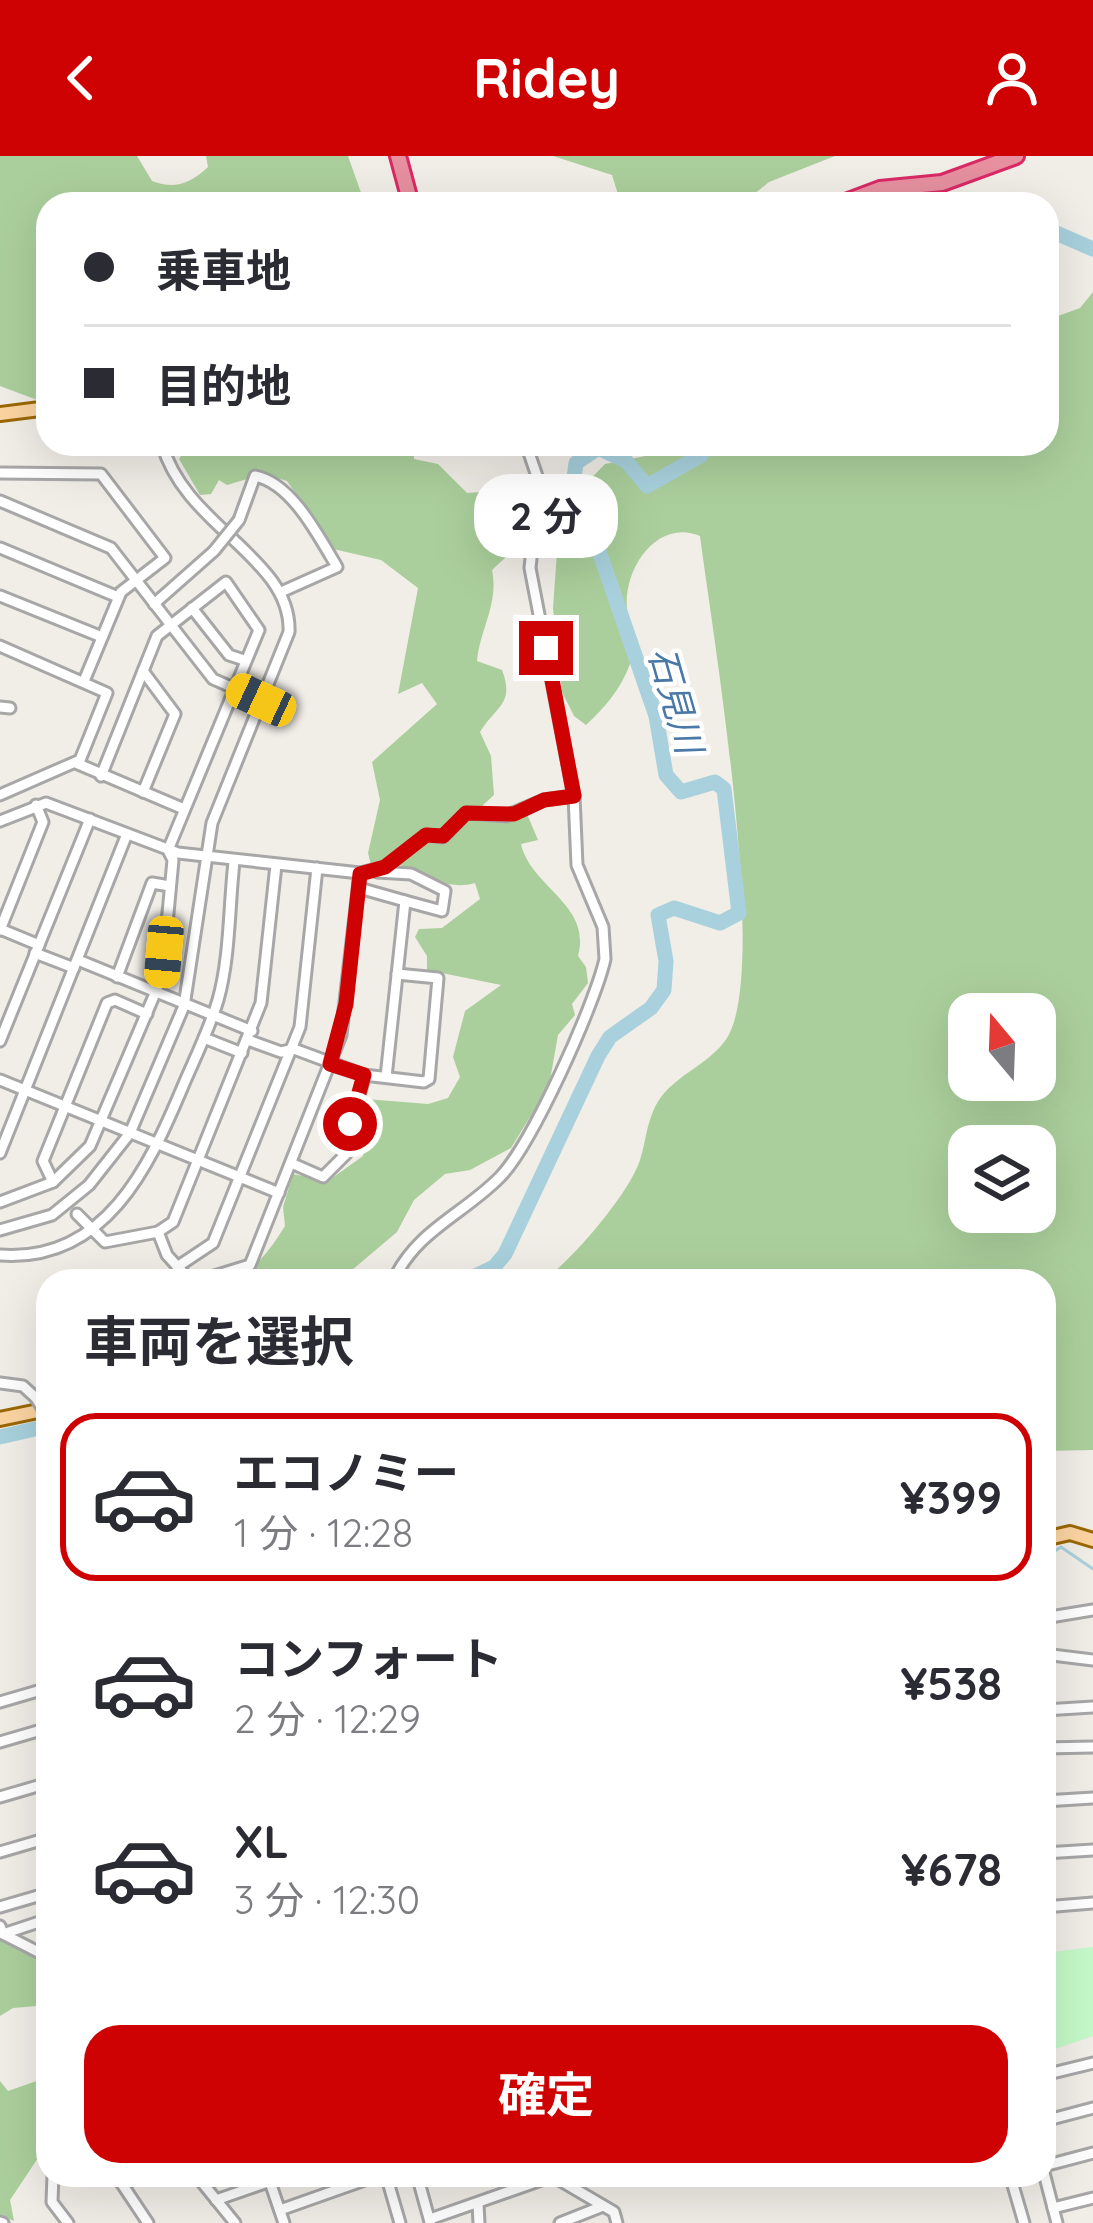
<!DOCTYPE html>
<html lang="ja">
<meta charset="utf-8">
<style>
body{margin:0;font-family:Quicksand,"Noto Sans JP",sans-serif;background:#f2f2f3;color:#2b2b33;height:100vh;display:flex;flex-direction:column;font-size:45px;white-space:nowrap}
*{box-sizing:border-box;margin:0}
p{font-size:39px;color:#7c7c81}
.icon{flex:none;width:66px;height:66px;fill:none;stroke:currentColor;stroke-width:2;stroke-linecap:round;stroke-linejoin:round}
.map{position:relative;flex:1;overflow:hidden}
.drawer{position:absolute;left:36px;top:1113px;width:1020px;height:918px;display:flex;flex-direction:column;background:#fff;border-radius:36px;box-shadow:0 12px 48px #0002}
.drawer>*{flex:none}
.top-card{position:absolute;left:36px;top:36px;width:1023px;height:264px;border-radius:36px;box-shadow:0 12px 48px #0002;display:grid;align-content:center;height:264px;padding:0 48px;background:#fff}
.needle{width:78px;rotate:341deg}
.fabs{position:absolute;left:948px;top:837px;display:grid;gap:24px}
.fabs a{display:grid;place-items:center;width:108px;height:108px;border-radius:24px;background:#fff;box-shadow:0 12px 48px #0002;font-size:60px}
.end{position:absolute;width:54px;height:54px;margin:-27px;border:15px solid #ce0202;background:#fff;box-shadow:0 0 0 6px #fff}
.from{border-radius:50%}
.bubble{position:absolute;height:84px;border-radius:36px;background:#fff;box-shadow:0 12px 48px #0002;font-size:39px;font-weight:700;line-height:84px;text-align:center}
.car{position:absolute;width:36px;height:72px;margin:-36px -18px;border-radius:15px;box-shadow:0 0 9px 3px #0007;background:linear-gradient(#f5c518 24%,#345 0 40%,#f5c518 0 76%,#345 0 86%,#f5c518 0)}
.top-card b{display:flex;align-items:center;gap:42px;height:114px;font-size:45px}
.top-card b+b{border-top:3px solid #e1e1e2}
.top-card i{width:30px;height:30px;background:#2b2b33}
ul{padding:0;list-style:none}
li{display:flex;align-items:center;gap:36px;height:168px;margin:0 24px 18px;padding:0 24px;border:6px solid transparent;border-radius:36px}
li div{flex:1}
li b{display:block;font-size:45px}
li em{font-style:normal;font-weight:700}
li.on{border-color:#ce0202}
li>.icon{width:108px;height:108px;stroke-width:1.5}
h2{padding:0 48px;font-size:54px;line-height:144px}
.primary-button{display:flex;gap:24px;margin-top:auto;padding:24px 48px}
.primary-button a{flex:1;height:138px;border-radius:36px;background:#ce0202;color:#fff;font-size:48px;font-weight:700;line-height:138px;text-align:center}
header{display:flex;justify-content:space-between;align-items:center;height:156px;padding:0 48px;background:#ce0202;color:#fff;font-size:54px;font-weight:700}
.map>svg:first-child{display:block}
.forest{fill:#abcf9c;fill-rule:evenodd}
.park{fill:#c5f9c9}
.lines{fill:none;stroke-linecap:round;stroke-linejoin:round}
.stream{stroke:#a8d1dd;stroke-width:3}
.river{stroke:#a8d1dd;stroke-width:15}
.minor-casing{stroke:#a7a7a7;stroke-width:15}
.major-casing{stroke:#9b6802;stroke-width:18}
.highway-casing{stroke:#da2965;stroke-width:20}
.minor{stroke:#fff;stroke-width:9}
.major{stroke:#fbd4a1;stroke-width:12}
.highway{stroke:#e690a0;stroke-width:14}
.minor-bridge-casing{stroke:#a7a7a7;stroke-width:15;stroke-linecap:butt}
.minor-bridge{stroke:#fff;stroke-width:9}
.route{stroke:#ce0202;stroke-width:15}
.labels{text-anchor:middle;stroke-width:9;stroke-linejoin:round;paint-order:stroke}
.water-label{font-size:36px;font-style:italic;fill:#4a79a8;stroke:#fff}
</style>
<header><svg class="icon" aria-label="back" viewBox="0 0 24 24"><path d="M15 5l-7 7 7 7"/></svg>Ridey<svg class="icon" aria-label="person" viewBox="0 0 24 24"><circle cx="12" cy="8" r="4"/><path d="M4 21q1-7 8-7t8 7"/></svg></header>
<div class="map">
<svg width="1093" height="2067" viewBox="0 0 1093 2067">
<rect width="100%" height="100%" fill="#f1ede7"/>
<g class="forest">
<path d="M 0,0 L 137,0 L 152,25 C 175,34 191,27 208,11 L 206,0 L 348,0 L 365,48 L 48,48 L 48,248 L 0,230 Z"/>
<path d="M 553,0 L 835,0 L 769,26 L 742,48 L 621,48 L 612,19 Z"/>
<path d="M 1093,136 L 1093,1294 L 1044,1295 L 1044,1125 L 543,1125 C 572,1104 629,1038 640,1004 C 646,985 646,970 655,951 C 670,920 709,910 727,882 C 770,813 712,474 700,380 C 657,362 623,413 627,453 C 629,474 638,485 630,508 C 621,533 605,551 586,569 L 574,560 L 562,536 L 553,452 L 560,354 L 605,308 L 706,288 L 1047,288 L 1047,164 L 1080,152 ZM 969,858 L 1035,858 L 1035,924 L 969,924 ZM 1035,990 L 1035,1056 L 969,1056 L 969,990 Z"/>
<path d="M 189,288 L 413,288 L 414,303 L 438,308 L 467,337 L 509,334 L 531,343 L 522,386 L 492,414 C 499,448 480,473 477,505 L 502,514 C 515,548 496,550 480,576 L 491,600 L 494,639 L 482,650 L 496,666 L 527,658 L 538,684 L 521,688 C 531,732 592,748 578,800 L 586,811 L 588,827 L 572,848 L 575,859 L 558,879 L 549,930 L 511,992 L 470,1014 L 445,1018 L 414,1044 L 397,1076 L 339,1125 L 209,1125 C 250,1121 263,1105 285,1070 L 283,1051 L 293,1018 L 328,1025 L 363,1000 L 366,943 L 428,948 L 448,942 L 460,921 L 453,901 L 465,855 L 501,829 L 427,814 L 427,800 L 415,781 L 419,773 L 442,772 L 480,743 L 475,727 C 433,739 405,696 371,709 L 368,697 L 380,644 L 372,606 L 437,548 L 422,527 L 398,538 L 418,432 L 381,404 L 333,393 L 287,325 L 263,318 L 227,329 L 219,324 L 211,338 L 200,339 L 179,303 Z"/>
<path d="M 0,1784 L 48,1808 L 48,1849 L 13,1852 L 0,1860 Z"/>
<path d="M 48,1921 L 48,1997 L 38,2002 L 10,2044 L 14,2065 L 0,2059 L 0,1925 L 8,1935 Z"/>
</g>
<path class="park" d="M 1093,1791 L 1093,1880 L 1044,1897 L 1044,1797 Z"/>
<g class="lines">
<path class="stream" d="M 1044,1402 L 1061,1391 L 1093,1413"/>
<g class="river">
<path d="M 1047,73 L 1093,93"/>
<path d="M 465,1125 L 494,1111 L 505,1098 L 598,900 L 610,881 L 651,852 L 664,834 L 666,805 L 658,759 L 674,752 L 720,767 L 739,757 L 724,633 L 715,626 L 681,636 L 666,619 L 656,560 L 599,395 L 570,352 L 576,307 L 598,292 L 626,305 L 647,330 L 700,300 L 709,288"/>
<path d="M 0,1281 L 48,1270"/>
</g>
<g class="minor-casing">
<g id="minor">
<path d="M 0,317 L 101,318 L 165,402 L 121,436 L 84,525"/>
<path d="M 0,345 L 111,392 L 213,523 L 261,544"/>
<path d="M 239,364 L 255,320 C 292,327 319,381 337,411 L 281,436"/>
<path d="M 0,392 L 118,441"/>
<path d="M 0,440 L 102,481"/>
<path d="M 154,448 L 214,395"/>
<path d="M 192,452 L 229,499 L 244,504"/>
<path d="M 0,490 L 107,537 L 80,604 L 0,639"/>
<path d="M 0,551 L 10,552"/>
<path d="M 76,607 L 184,653"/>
<path d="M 143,636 L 175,558 L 143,515"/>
<path d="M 0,665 L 46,647 L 178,697 L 360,717 L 385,711 L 426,679 L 443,681 L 466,657 L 506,660 L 544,644 L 574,640"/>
<path d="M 377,716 L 411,718 L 445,735 L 442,755 L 405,745"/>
<path d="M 359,732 L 405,745 L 386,921"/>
<path d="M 0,773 L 39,789"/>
<path d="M 0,774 L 43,666 L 36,649"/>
<path d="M 35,797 L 74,812"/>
<path d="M 78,804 L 252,875"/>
<path d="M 117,821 L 152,727 L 170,730"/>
<path d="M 204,882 L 242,897"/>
<path d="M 248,884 L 281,896 L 294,893 L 364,919 L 424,926 L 429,923 L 438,822 L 397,818"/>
<path d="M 0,885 L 90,663"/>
<path d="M 0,924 L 279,1037"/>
<path d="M 0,997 L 127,678"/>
<path d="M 291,1007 L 323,1021 L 346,998 L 364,919"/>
<path d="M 53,1026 L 43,1005 L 107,847 L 115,844 L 147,858"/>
<path d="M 0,1046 L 53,1026 L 90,990 L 162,821 L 173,704 L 168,694 L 259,474 L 226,426 L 157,480 L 101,620"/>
<path d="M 77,1058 L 105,1086 L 158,1076 L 173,1066 L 261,847 L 276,709"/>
<path d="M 0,1074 L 52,1059 L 89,1029 L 130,977 L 184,850 L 212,667 L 289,476 C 292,402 185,371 162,288"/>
<path d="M 158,1076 L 167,1099 L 187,1121 L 208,1122 L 250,1109 L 341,879 L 360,717"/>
<path d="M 0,1099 C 105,1107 149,1011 183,930 C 195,902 209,874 218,844 C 230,802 229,750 234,706"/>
<path d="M 177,1111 L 213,1087 L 300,871 L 317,712"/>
<path d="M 393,1125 C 417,1074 461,1060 499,1022 C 531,991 595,848 605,803 L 603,771 L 577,709 L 574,640 L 530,412 L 539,326 L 526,288"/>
<path d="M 0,1227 L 23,1230 L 36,1242"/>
<path d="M 1044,1462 L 1093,1454"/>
<path d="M 1044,1498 L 1093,1504"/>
<path d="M 0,1546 L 48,1532"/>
<path d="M 1044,1554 L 1093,1551"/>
<path d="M 0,1586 L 48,1572"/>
<path d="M 1044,1592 L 1093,1591"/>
<path d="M 0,1641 L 48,1627"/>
<path d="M 1044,1645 L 1093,1642"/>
<path d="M 0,1696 L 48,1682"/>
<path d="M 1044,1697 L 1093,1694"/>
<path d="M 0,1751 L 48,1737"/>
<path d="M 1044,1751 L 1093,1747"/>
<path d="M 0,1770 L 3,1778 L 48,1801"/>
<path d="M 3,1778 L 48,1763"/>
<path d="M 1044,1919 L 1093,1907"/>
<path d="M 1044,1965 L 1093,1952"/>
<path d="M 1044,2010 L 1093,1997"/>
<path d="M 1044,2017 L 1057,2067"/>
<path d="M 53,2019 L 52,2046 L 68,2067"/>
<path d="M 116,2019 L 148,2067"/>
<path d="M 196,2019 L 235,2067"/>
<path d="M 386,2019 L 400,2067"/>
<path d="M 417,2019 L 430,2066"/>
<path d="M 551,2019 L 614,2056 L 617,2067"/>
<path d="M 1010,2019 L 1024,2067"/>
<path d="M 270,2026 L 284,2067"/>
<path d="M 216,2044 L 288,2019"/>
<path d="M 478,2048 L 479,2067"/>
<path d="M 1053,2052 L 1093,2042"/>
<path d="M 280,2054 L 379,2019"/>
<path d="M 430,2063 L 553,2020"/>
<path d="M 0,2066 L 3,2067"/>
<path d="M 560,2067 L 603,2050"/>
</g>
</g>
<g class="major-casing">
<g id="major">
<path d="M 0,258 L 48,252"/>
<path d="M 0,1263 L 48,1253"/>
<path d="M 1044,1383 L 1070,1377 L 1093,1384"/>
</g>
</g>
<g class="highway-casing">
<g id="highway">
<path d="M 398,0 L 411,48"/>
<path d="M 840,48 L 880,33 L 942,27 L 1016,0"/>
</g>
</g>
<use href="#minor" class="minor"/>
<use href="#major" class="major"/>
<use href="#highway" class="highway"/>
<g class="minor-bridge-casing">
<g id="minor-bridge">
<path d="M 214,395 L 239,364"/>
<path d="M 36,1242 L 48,1261"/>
</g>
</g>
<use href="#minor-bridge" class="minor-bridge"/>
</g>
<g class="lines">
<path class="route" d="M 350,968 L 364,919 L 330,908 L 346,848 L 360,718 L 385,711 L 426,679 L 443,680 L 466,657 L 514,658 L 544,644 L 574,640 L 546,492"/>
</g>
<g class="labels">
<g class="water-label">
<text transform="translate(676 544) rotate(74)" y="13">石見川</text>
</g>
</g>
</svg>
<div class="fabs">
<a><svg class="needle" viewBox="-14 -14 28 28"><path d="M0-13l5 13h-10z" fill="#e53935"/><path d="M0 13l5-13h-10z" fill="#7c7c81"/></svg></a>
<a><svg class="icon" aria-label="layers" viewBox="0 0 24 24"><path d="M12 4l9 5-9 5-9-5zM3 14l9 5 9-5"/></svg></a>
</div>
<i class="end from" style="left:350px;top:968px"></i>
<i class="end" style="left:546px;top:492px"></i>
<div class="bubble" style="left:474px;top:318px;width:144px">2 分</div>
<i class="car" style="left:261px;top:544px;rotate:295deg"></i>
<i class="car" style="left:164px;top:796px;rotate:185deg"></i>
<div class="top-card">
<b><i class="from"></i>乗車地</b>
<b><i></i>目的地</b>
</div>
<section class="drawer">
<h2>車両を選択</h2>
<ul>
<li class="on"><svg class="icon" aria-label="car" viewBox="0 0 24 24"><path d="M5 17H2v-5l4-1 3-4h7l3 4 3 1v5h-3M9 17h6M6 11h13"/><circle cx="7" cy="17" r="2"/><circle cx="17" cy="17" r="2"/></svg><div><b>エコノミー</b><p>1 分 · 12:28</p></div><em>¥399</em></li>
<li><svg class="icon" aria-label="car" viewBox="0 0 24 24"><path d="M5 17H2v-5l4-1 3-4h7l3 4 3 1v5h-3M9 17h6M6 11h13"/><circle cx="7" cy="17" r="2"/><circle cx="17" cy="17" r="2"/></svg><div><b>コンフォート</b><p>2 分 · 12:29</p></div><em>¥538</em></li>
<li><svg class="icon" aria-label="car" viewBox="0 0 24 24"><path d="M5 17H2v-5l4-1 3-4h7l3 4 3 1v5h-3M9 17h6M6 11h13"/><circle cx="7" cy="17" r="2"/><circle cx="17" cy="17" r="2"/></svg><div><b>XL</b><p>3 分 · 12:30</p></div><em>¥678</em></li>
</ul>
<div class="primary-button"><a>確定</a></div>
</section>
</div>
